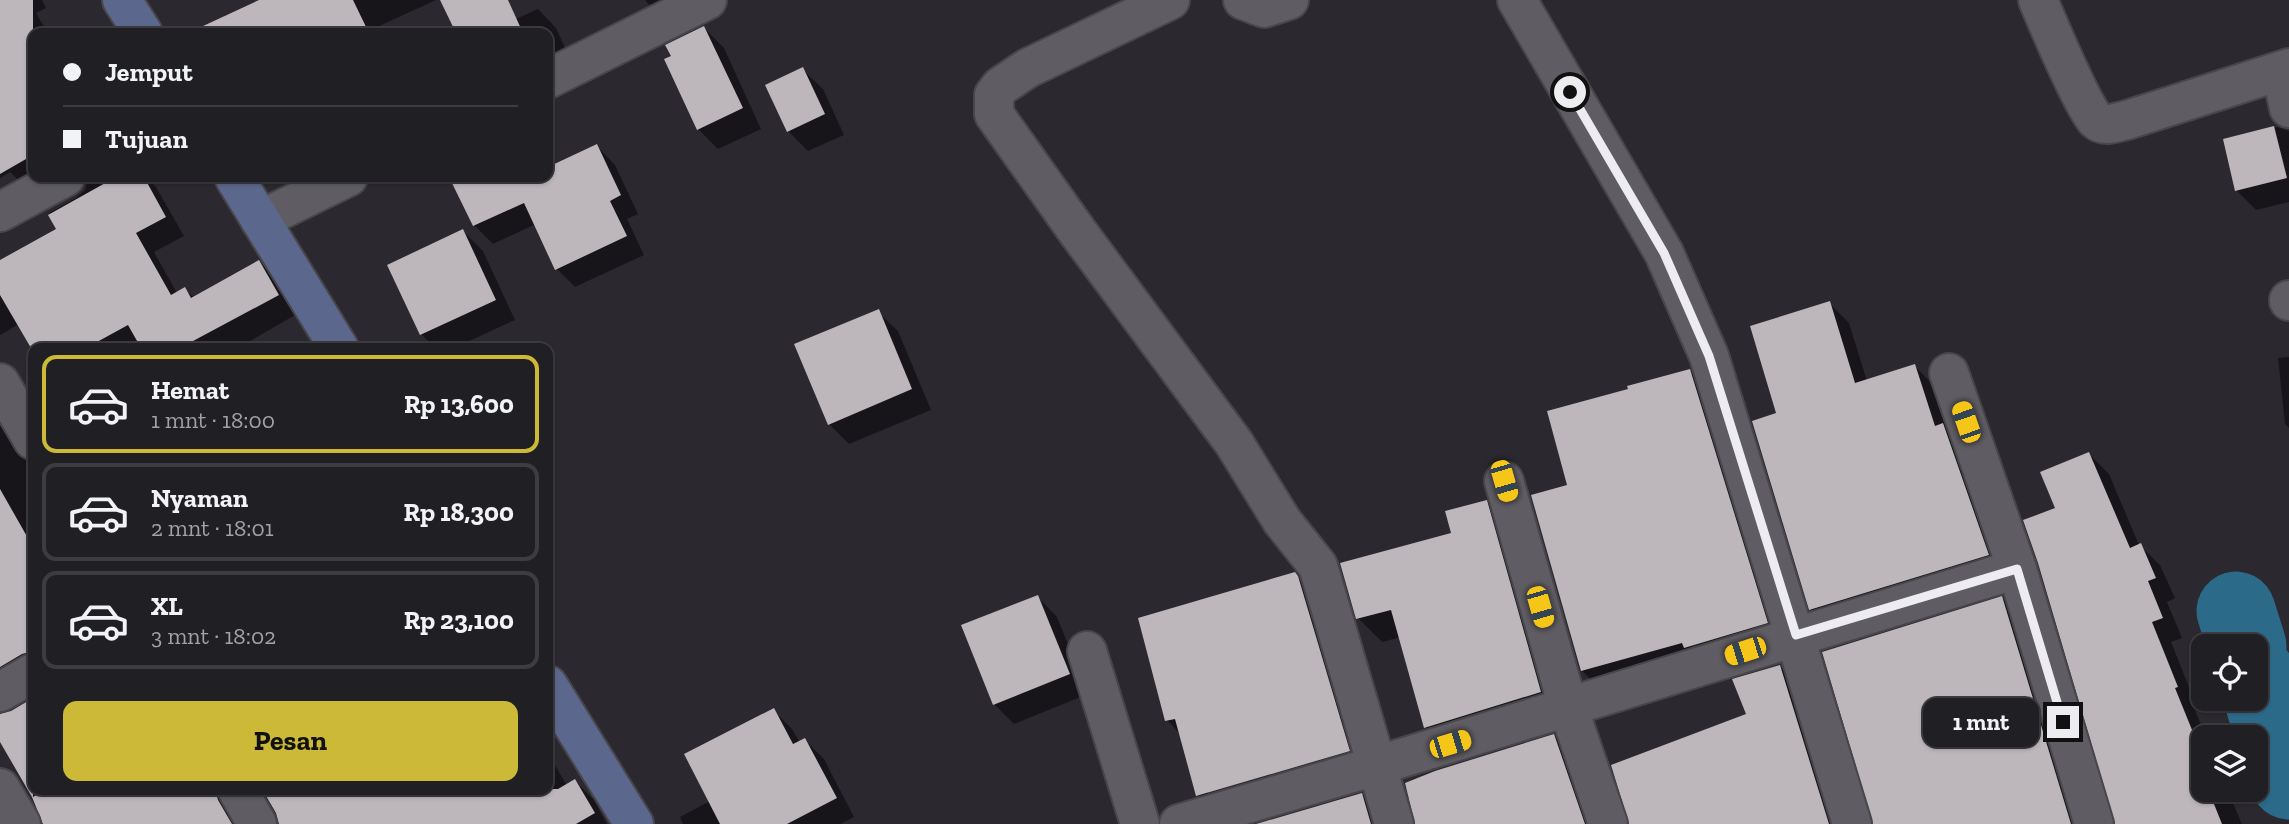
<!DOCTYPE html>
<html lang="id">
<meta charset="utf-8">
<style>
body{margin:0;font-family:"Zilla Slab",serif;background:#28272b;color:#f1f3f6;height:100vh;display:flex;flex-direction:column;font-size:26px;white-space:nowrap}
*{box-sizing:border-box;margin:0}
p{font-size:23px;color:#a2a2a6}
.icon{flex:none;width:38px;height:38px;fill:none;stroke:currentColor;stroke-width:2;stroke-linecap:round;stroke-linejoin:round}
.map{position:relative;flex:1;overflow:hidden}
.details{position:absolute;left:28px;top:343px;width:525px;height:452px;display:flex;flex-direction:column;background:#201f23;border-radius:14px;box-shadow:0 2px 5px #0004,0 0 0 2px #3d3d41}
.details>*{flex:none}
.guide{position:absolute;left:28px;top:28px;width:525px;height:154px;border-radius:14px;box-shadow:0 2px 5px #0004,0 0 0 2px #3d3d41;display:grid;align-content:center;height:154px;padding:0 35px;background:#201f23}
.fabs{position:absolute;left:2191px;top:634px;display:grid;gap:14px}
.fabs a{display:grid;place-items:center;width:77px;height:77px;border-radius:14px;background:#201f23;box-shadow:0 2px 5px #0004,0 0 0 2px #3d3d41;font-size:35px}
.end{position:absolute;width:32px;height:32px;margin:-16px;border:9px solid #edecf0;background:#111;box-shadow:0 0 0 4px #111}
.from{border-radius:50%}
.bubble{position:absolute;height:49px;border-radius:14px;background:#201f23;box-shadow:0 2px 5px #0004,0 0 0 2px #3d3d41;font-size:23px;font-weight:800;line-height:49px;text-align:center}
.car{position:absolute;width:21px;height:42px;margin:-21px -10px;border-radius:9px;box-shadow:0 0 5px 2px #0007;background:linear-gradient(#f5c518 24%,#345 0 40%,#f5c518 0 76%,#345 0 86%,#f5c518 0)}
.guide b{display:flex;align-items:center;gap:24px;height:66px;font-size:26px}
.guide b+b{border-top:2px solid #3d3d41}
.guide i{width:18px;height:18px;background:#f1f3f6}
ul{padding:12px 0 0;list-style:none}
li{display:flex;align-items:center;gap:21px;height:98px;margin:0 14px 10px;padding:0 21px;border:4px solid #3d3d41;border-radius:14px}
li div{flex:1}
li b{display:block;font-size:26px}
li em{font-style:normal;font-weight:800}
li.active{border-color:#cdb938}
li>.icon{width:63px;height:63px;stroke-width:1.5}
.button{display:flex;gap:14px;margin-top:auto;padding:14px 35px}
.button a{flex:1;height:80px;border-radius:14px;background:#cdb938;color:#111;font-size:28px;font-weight:800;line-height:80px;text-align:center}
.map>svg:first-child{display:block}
.shadow{fill:#0007;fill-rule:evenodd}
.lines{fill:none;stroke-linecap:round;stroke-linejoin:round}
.river{stroke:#2c6a8a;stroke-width:79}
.building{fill:#bdb7bc}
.minor-casing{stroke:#47464b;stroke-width:42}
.secondary-casing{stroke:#47464b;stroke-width:42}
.minor{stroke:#5f5d63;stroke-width:38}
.secondary{stroke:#5c678d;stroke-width:38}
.route{stroke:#edecf0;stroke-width:9}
</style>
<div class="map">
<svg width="2289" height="824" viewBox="0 0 2289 824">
<rect width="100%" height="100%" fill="#2b292f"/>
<g class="shadow">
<path d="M 0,0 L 42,0 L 46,8 L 36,13 L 48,33 L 33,33 L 33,177 L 26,188 L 10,172 L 0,178 Z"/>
<path d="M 263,0 L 436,0 L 375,28 L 378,33 L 243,33 L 234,14 Z"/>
<path d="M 645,0 L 717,0 L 667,25 Z"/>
<path d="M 538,9 L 556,28 L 575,69 L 548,86 L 548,33 L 485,33 Z"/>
<path d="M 704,28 L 724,48 L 761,129 L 718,149 L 698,129 Z"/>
<path d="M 803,70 L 823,89 L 844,135 L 808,151 L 788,131 Z"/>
<path d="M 2277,127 L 2289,131 L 2289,202 L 2256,210 L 2237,191 L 2225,140 Z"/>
<path d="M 597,146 L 615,165 L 638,214 L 627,219 L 644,255 L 575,287 L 557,269 L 536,224 L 493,244 L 474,225 L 451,177 L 548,177 L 548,159 L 554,166 Z"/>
<path d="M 89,177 L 146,177 L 156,187 L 184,236 L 154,252 L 177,293 L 185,289 L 194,298 L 259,262 L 278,281 L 297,314 L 238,348 L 33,349 L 19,324 L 0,335 L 0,262 L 58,230 L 49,213 L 76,198 L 85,190 Z"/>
<path d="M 463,231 L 483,251 L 515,320 L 454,348 L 435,348 L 421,334 Z"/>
<path d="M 1829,303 L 1849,323 L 1867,381 L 1915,366 L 1934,386 L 2008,575 L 1831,629 L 1811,609 L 1778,414 Z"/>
<path d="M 878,312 L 898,331 L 931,410 L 849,444 L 829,424 Z"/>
<path d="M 2289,357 L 2289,428 L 2285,424 L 2278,358 Z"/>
<path d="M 1690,371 L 1709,390 L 1786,642 L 1602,690 L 1582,671 L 1569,486 Z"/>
<path d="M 0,425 L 13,438 L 27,462 L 33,463 L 33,677 L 0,702 Z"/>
<path d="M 2089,454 L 2109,474 L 2139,545 L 2160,565 L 2175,598 L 2167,602 L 2182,638 L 2171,642 L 2197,707 L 2194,708 L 2206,737 L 2203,737 L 2203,789 L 2227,789 L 2242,824 L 2117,824 L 2057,509 Z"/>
<path d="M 1486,501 L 1510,525 L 1564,716 L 1449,751 L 1425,727 L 1401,637 L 1382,642 L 1358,618 L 1453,534 Z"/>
<path d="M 1294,574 L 1314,594 L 1368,771 L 1217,815 L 1198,795 L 1181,735 L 1167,720 ZM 1358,747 L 1359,750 L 1208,794 L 1208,791 Z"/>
<path d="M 1038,597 L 1057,617 L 1088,694 L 1014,724 L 994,704 Z"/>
<path d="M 2002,598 L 2022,618 L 2084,824 L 1875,824 Z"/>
<path d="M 1780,667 L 1800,687 L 1842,824 L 1631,824 L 1748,715 Z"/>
<path d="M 33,700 L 33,789 L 244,789 L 238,824 L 44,824 L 42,812 L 0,739 L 0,714 L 11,713 Z"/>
<path d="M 773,710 L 792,729 L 800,743 L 805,740 L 824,759 L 854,817 L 841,824 L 683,824 L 680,817 L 710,801 Z"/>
<path d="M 1554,736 L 1574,756 L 1597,824 L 1417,824 Z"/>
<path d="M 548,753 L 567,786 L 575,781 L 594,800 L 607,824 L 280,824 L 548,789 Z"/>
<path d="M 1362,795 L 1382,815 L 1384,824 L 1262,824 Z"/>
</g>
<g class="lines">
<g class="river">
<path d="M 2236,611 L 2247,646"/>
<path d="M 2256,675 L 2289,780"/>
</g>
</g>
<g class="building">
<path d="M 0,0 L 33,0 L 33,155 L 0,174 Z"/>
<path d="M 259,0 L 353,0 L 369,33 L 188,33 Z"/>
<path d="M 440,0 L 508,0 L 523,33 L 456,33 Z"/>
<path d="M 704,26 L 743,108 L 697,130 L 664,59 L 671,56 L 665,45 Z"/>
<path d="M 803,67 L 825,114 L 787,132 L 765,85 Z"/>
<path d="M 2274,126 L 2287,178 L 2235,191 L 2223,139 Z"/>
<path d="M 597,144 L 621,195 L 610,201 L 627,236 L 555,270 L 524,203 L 473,226 L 449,177 L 548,177 L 548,167 Z"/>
<path d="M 116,177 L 144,177 L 166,217 L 136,233 L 171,295 L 185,287 L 191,298 L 259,260 L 279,295 L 180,348 L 141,348 L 128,325 L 86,348 L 31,348 L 0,295 L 0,260 L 56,229 L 48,215 Z"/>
<path d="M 463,229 L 496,300 L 420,335 L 387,265 Z"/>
<path d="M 1830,301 L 1855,383 L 1915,364 L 1935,426 L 1943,423 L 1989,555 L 1809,610 L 1752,421 L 1776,413 L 1750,326 Z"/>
<path d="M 879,309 L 912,389 L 828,425 L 794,344 Z"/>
<path d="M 1690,369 L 1768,623 L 1684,648 L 1682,643 L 1581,671 L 1531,495 L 1567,485 L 1547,411 L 1628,389 L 1627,386 Z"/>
<path d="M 2089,452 L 2130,548 L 2141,543 L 2156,578 L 2148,581 L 2163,618 L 2152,622 L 2178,687 L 2175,688 L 2203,757 L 2203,789 L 2208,789 L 2222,824 L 2115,824 L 2038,563 L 2023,520 L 2055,508 L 2040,472 Z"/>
<path d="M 0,489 L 33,547 L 33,651 L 22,654 L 0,667 Z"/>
<path d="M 1487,500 L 1541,692 L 1424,728 L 1391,610 L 1356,619 L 1340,563 L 1451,533 L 1445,511 Z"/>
<path d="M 1295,572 L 1298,576 L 1350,751 L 1196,796 L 1175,719 L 1165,721 L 1138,618 Z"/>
<path d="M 1038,595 L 1070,674 L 993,705 L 961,625 Z"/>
<path d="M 2002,596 L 2071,824 L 1873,824 L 1822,652 Z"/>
<path d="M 1780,665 L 1829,824 L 1629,824 L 1611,765 L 1746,714 L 1732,679 Z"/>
<path d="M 33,698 L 33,797 L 46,789 L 215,789 L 218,800 L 232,824 L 43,824 L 32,797 L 0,742 L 0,714 L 11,711 Z"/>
<path d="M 774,708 L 793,744 L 805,738 L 837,798 L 787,824 L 720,824 L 684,754 Z"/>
<path d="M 1554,734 L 1585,824 L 1415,824 L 1405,783 L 1435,771 Z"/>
<path d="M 575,779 L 595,813 L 576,824 L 279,824 L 276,813 L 262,789 L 558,789 Z"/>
<path d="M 1362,793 L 1371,824 L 1256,824 Z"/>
</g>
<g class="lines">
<g class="minor-casing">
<g id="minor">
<path d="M 1170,0 L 1028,68 L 1001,86 L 994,95 L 994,114 L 1077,231 L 1234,443 L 1282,521 L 1318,566 L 1394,824"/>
<path d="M 1243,0 L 1264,8 L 1289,0"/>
<path d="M 1517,0 L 1664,253 L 1709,356 L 1852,824"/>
<path d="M 2038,0 C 2046,19 2084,110 2096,120 C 2104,128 2117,122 2127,120 L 2289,68"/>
<path d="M 2281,71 L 2289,108"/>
<path d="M 548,79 L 707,0"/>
<path d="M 0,212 L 65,177"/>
<path d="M 260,220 L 348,177"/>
<path d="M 2289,301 L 2289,300"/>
<path d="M 1949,373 L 2017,569 L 2094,824"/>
<path d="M 0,383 L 33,440"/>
<path d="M 1504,481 L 1568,707 L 1608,824"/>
<path d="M 1087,651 L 1140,824"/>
<path d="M 0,692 L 33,673"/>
<path d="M 0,788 L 21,824"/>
<path d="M 237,789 L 257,824"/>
<path d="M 1179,824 L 1379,765 L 2017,569"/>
</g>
</g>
<g class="secondary-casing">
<g id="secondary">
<path d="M 122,0 L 143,33"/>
<path d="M 234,177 L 339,348"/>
<path d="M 548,685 L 634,824"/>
</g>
</g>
<use href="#minor" class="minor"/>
<use href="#secondary" class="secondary"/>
</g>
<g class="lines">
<path class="route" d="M 1570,92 L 1664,253 L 1709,356 L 1796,635 L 2017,569 L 2063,722"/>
</g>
</svg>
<div class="fabs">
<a><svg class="icon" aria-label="locate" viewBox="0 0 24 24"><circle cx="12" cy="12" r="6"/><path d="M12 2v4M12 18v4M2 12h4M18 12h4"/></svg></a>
<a><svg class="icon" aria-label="layers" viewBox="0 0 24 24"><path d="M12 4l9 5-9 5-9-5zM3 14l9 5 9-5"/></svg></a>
</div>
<i class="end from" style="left:1570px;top:92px"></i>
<i class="end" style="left:2063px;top:722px"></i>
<div class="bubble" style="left:1923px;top:698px;width:116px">1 mnt</div>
<i class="car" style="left:1966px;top:422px;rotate:341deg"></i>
<i class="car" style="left:1504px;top:481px;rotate:164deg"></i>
<i class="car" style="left:1540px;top:607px;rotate:164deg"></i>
<i class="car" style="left:1745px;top:651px;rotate:252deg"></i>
<i class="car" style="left:1450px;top:744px;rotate:73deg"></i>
<div class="guide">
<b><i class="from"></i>Jemput</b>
<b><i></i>Tujuan</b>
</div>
<section class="details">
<ul>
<li class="active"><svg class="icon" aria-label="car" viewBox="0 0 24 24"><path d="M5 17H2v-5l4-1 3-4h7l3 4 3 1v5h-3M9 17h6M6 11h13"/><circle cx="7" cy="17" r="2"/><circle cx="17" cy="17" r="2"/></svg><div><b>Hemat</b><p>1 mnt · 18:00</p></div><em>Rp 13,600</em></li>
<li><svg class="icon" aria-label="car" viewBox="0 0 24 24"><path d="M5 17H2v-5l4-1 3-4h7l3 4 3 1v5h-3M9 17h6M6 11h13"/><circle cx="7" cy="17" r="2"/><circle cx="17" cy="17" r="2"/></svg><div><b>Nyaman</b><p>2 mnt · 18:01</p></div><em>Rp 18,300</em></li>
<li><svg class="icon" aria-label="car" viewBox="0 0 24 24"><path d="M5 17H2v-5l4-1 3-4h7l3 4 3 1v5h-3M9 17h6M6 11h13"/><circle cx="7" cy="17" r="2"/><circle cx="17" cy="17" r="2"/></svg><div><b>XL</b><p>3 mnt · 18:02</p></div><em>Rp 23,100</em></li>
</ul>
<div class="button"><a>Pesan</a></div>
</section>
</div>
